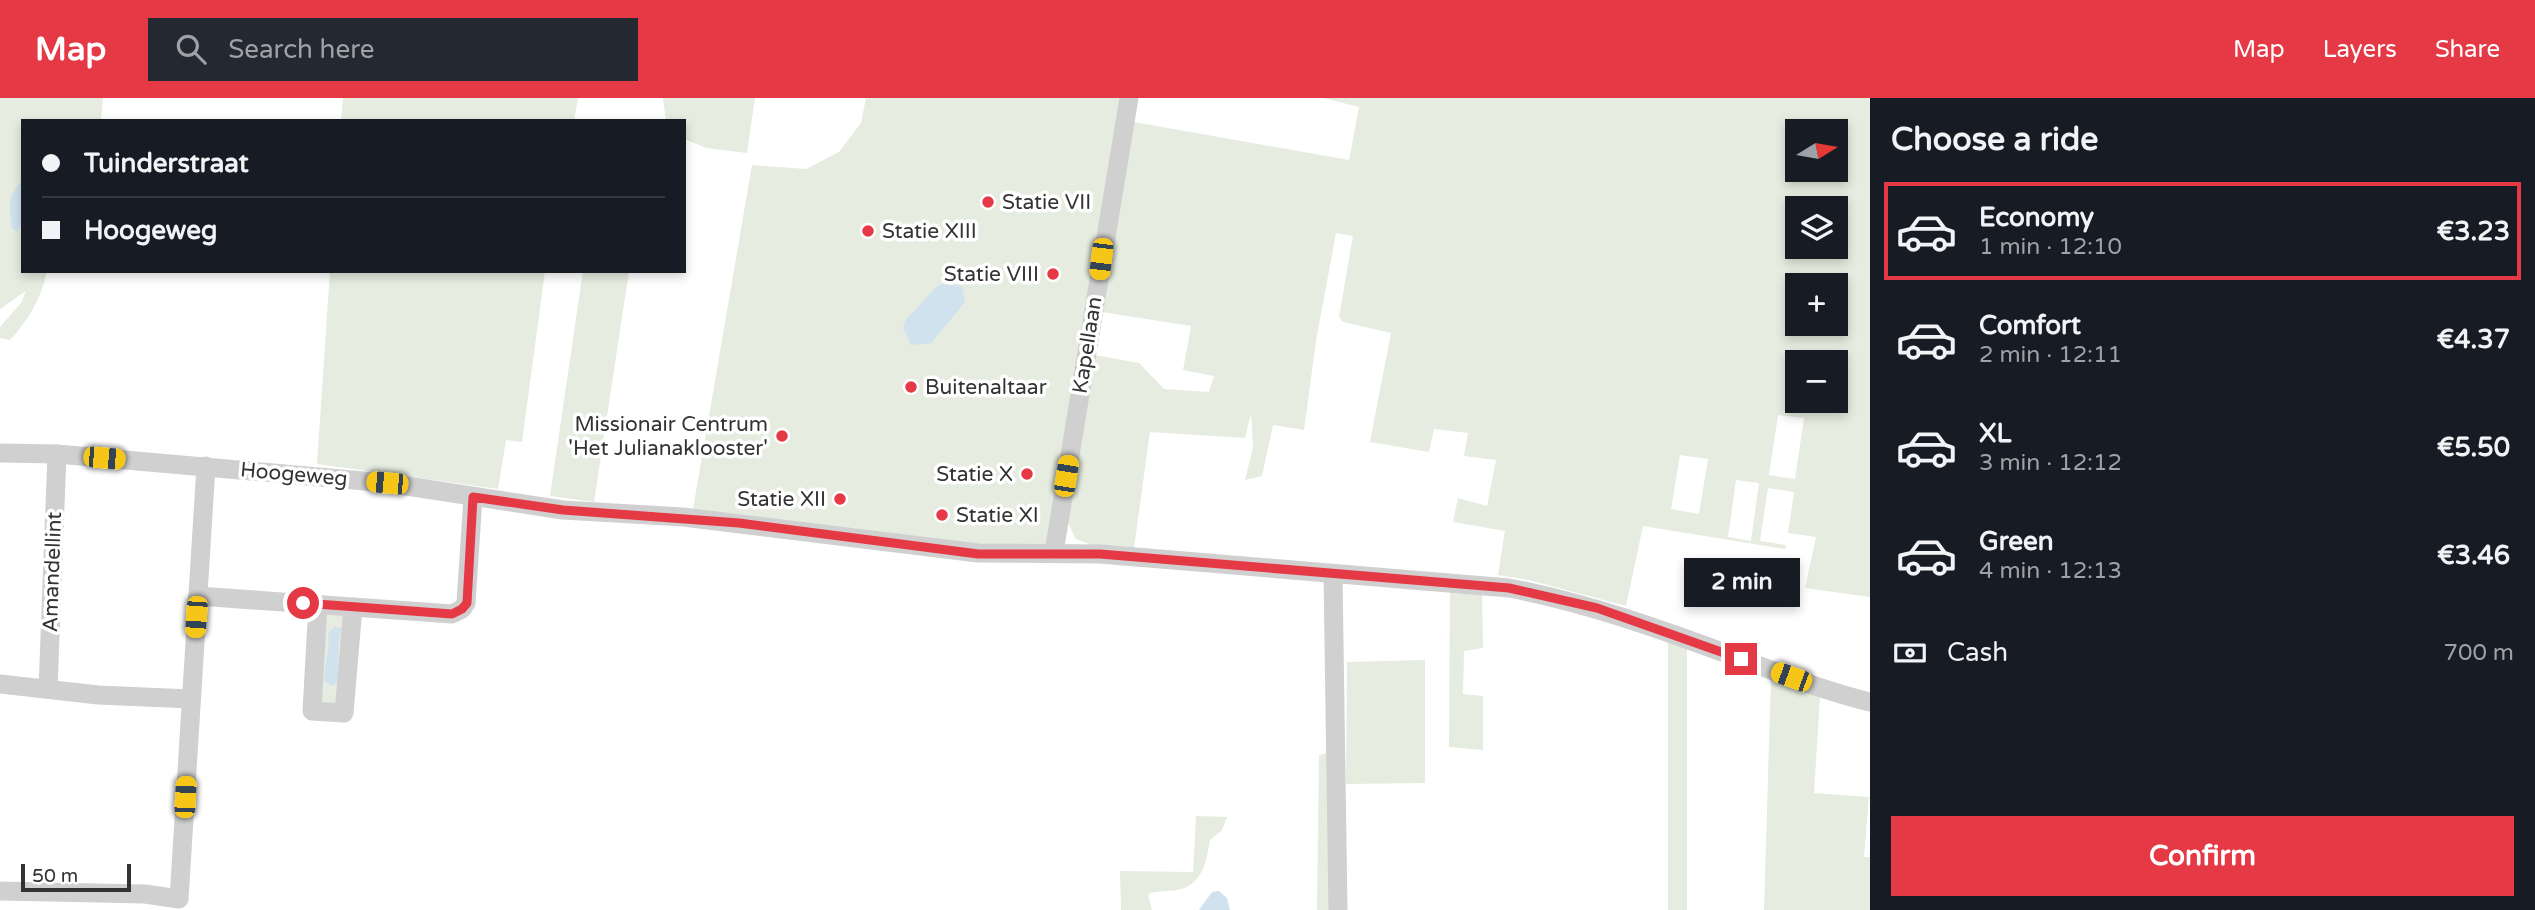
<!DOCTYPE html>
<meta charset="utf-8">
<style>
body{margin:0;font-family:"Varela Round",sans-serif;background:#242831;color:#f1f3f6;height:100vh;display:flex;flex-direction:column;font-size:26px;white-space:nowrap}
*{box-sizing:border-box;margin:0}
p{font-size:23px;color:#9ea1a6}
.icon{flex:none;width:38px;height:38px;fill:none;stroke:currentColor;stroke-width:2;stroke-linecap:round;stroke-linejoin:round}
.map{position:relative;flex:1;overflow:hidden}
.details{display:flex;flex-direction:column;background:#171b24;width:665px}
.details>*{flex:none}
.top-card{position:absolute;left:21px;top:21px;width:665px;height:154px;border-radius:0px;box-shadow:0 4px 10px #0003;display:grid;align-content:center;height:154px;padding:0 21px;background:#171b24}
.needle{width:46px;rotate:79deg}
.tools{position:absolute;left:1785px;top:21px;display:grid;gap:14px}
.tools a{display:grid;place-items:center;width:63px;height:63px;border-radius:0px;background:#171b24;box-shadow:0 4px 10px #0003;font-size:35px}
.scale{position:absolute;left:21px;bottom:18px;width:110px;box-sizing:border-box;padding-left:7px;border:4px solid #333;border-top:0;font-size:19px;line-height:24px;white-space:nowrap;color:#333;-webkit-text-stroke:5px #fff;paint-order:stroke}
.end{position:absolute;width:32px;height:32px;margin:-16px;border:9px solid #e63946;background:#fff;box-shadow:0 0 0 4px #fff}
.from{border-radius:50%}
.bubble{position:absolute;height:49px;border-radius:0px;background:#171b24;box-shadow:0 4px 10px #0003;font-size:23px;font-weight:700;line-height:49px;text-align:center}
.car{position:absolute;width:21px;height:42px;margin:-21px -10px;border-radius:9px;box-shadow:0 0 5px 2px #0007;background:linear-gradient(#f5c518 24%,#345 0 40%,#f5c518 0 76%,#345 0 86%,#f5c518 0)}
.top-card b{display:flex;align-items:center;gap:24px;height:66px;font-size:26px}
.top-card b+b{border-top:2px solid #363941}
.top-card i{width:18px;height:18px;background:#f1f3f6}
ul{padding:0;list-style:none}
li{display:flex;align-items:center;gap:21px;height:98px;margin:0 14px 10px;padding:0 7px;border:4px solid transparent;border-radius:0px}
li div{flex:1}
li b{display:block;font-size:26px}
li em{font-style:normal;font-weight:700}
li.on{border-color:#e63946}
li>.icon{width:63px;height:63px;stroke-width:1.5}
h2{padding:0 21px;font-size:32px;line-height:84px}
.pay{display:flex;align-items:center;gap:18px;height:77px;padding:0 21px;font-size:26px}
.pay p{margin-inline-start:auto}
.cta{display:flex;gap:14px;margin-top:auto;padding:14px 21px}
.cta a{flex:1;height:80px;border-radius:0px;background:#e63946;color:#fff;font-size:28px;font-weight:700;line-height:80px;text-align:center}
header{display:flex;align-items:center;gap:42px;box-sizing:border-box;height:98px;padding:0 35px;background:#e63946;color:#fff}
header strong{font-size:33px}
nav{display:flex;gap:38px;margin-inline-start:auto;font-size:24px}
.search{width:490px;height:63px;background:#242831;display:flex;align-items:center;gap:18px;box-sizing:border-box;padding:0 24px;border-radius:0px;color:#9ea1a6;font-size:26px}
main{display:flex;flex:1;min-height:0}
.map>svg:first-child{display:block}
.green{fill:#e6ecdf;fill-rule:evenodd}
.water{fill:#cfe2ee}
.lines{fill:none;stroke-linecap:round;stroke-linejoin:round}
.minor{stroke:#d0d0d0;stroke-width:19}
.route{stroke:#e63946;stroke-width:9}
.poi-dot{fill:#e63946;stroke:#fff;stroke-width:2.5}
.labels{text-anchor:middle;stroke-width:7;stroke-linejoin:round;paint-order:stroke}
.poi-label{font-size:21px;fill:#333;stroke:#fff;text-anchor:start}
.street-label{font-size:21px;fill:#333;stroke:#fff}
</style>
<header>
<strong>Map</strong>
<div class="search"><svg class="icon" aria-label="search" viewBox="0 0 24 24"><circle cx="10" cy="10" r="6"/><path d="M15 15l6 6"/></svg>Search here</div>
<nav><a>Map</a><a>Layers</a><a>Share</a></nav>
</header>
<main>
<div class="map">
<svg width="1870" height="812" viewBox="0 0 1870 812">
<rect width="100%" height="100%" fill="#fff"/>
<g class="green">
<path d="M 0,0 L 103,0 L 101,23 L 23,23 L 23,173 L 47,173 C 41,201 29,221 10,242 L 0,240 L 0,229 L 21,205 L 26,193 L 0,211 Z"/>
<path d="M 343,0 L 578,0 L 574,23 L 341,23 Z"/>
<path d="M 663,0 L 755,0 L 747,55 L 706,50 L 684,41 L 684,23 L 666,23 Z"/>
<path d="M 866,0 L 1127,0 L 1046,450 L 980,451 L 692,417 L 752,67 L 806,71 L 839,54 L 861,25 Z"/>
<path d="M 1323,0 L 1870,0 L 1870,499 L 1805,490 L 1816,439 L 1788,435 L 1794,394 L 1768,390 L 1760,443 L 1786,447 L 1785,451 L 1643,428 L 1626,508 L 1529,482 L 1498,477 L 1505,433 L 1453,424 L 1458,400 L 1487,408 L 1496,362 L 1464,358 L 1468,335 L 1434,331 L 1429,354 L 1370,344 L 1391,235 L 1343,224 L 1339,219 L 1353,138 L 1336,135 L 1316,243 L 1304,332 L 1273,327 L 1262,378 L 1245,382 L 1253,349 L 1251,315 L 1245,340 L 1150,334 L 1134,450 L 1096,449 L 1076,441 L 1068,425 L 1095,257 L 1139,265 L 1164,291 L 1209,294 L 1214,278 L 1183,272 L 1191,228 L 1102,214 L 1134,24 L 1349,62 L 1359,9 ZM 1797,33 L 1836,33 L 1836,72 L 1797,72 ZM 1797,110 L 1836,110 L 1836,149 L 1797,149 ZM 1797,187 L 1836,187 L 1836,226 L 1797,226 ZM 1797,264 L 1836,264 L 1836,303 L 1797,303 ZM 1778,317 L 1804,320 L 1795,381 L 1769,377 ZM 1680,357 L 1708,361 L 1699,416 L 1671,411 ZM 1736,382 L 1759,385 L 1751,443 L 1728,439 Z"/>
<path d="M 330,173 L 545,173 L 522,344 L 506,342 L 498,391 L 317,366 Z"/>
<path d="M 583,173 L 629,173 L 594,404 L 550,398 Z"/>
<path d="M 1450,489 L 1482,491 L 1483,550 L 1464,553 L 1463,596 L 1483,598 L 1483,652 L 1449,649 Z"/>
<path d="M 321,514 L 349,515 L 341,606 L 317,604 Z"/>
<path d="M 1668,540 L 1687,547 L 1687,812 L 1668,812 Z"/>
<path d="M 1425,562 L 1425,685 L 1346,686 L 1347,564 Z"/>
<path d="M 1771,580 L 1820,598 L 1814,695 L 1869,699 L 1864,759 L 1870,759 L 1870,812 L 1764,812 Z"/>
<path d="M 1330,654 L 1333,812 L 1317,812 L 1319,657 Z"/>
<path d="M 1196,718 L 1227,719 L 1222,732 L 1210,742 C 1207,761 1203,785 1181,791 C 1170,794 1159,792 1148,796 L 1152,812 L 1121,812 L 1120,773 L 1193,774 Z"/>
</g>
<g class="water">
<path d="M 23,82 L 23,123 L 17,134 L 12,130 C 8,109 7,97 23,82 Z"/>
<path d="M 942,186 L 962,188 L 965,204 L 931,245 L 911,247 L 903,230 L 905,223 L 936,189 Z"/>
<path d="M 334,529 L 342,530 C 336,548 339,565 338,584 L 333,588 L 325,584 C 323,567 331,552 328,536 Z"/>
<path d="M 1219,793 L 1227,800 L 1230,812 L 1180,812 L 1199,812 L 1212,794 Z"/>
</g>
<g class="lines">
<g class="minor">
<path d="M 0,355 L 57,356 L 387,385 L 563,412 L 683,419 L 978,455 L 1100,456 L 1509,490 C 1588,505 1663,532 1738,560 C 1782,576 1825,593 1870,604"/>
<path d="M 1054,454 L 1129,0"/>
<path d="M 1333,477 L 1338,812"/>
<path d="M 198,498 L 452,516 L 462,511 L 466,505 L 473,399"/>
<path d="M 318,506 L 312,613 L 344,615 L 353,509"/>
<path d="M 0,586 L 98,597 L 191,601"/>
<path d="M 48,591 L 57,356"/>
<path d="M 0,793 L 145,796 L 179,801 L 206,368"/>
</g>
</g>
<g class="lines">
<path class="route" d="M 303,505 L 452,516 L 462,511 L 467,505 L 473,399 L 563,412 L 739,425 L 978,456 L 1100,456 L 1509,490 L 1597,510 L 1741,561"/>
</g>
<g class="poi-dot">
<circle cx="988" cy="104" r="7"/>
<circle cx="868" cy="133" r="7"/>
<circle cx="1053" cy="176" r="7"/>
<circle cx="911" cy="289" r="7"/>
<circle cx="782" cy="338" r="7"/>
<circle cx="1027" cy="376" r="7"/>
<circle cx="840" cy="401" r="7"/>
<circle cx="942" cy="417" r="7"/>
</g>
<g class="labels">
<g class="poi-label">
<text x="1002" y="111">Statie VII</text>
<text x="882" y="140">Statie XIII</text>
<text x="1039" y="183" text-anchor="end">Statie VIII</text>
<text x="925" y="296">Buitenaltaar</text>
<text x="768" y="333" text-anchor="end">Missionair Centrum<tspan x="768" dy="24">'Het Julianaklooster'</tspan></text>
<text x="1013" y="383" text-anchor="end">Statie X</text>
<text x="826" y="408" text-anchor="end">Statie XII</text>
<text x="956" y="424">Statie XI</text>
</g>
<g class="street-label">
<text transform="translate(1087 247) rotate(-81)" y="7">Kapellaan</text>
<text transform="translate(294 376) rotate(5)" y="7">Hoogeweg</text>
<text transform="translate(52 474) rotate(-88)" y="7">Amandellint</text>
</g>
</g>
</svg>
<div class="tools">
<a><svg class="needle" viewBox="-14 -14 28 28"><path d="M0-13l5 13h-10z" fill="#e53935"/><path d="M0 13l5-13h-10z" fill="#9ea1a6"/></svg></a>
<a><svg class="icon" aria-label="layers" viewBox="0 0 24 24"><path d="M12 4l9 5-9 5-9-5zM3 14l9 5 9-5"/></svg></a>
<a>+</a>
<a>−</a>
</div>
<div class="scale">50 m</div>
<i class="end from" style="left:303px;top:505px"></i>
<i class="end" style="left:1741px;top:561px"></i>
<div class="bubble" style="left:1684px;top:460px;width:116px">2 min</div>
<i class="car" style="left:1101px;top:161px;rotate:187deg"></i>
<i class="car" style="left:104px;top:360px;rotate:95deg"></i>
<i class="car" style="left:1066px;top:378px;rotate:9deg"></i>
<i class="car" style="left:387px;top:385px;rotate:275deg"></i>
<i class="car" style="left:196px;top:519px;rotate:184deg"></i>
<i class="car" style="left:1791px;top:579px;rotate:290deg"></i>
<i class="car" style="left:185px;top:699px;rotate:3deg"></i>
<div class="top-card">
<b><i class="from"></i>Tuinderstraat</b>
<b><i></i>Hoogeweg</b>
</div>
</div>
<section class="details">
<h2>Choose a ride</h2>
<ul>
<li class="on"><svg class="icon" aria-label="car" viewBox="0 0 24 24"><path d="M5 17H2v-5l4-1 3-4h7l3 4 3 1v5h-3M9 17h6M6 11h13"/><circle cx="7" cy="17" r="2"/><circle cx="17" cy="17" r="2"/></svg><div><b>Economy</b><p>1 min · 12:10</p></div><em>€3.23</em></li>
<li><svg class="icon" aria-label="car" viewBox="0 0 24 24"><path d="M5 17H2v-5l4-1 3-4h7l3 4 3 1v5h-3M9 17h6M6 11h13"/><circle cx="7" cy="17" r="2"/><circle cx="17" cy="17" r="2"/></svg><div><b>Comfort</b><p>2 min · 12:11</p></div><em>€4.37</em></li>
<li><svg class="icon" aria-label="car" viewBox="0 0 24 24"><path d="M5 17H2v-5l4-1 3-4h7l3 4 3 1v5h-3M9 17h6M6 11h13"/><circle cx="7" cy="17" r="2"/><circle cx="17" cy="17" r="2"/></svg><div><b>XL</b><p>3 min · 12:12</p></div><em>€5.50</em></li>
<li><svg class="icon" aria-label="car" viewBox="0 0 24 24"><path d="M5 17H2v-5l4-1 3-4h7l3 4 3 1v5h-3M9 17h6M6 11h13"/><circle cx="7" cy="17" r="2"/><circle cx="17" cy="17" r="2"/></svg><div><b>Green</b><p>4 min · 12:13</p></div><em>€3.46</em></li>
</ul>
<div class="pay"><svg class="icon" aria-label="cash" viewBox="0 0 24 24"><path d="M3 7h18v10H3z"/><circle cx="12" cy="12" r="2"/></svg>Cash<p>700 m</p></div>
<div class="cta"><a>Confirm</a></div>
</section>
</main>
